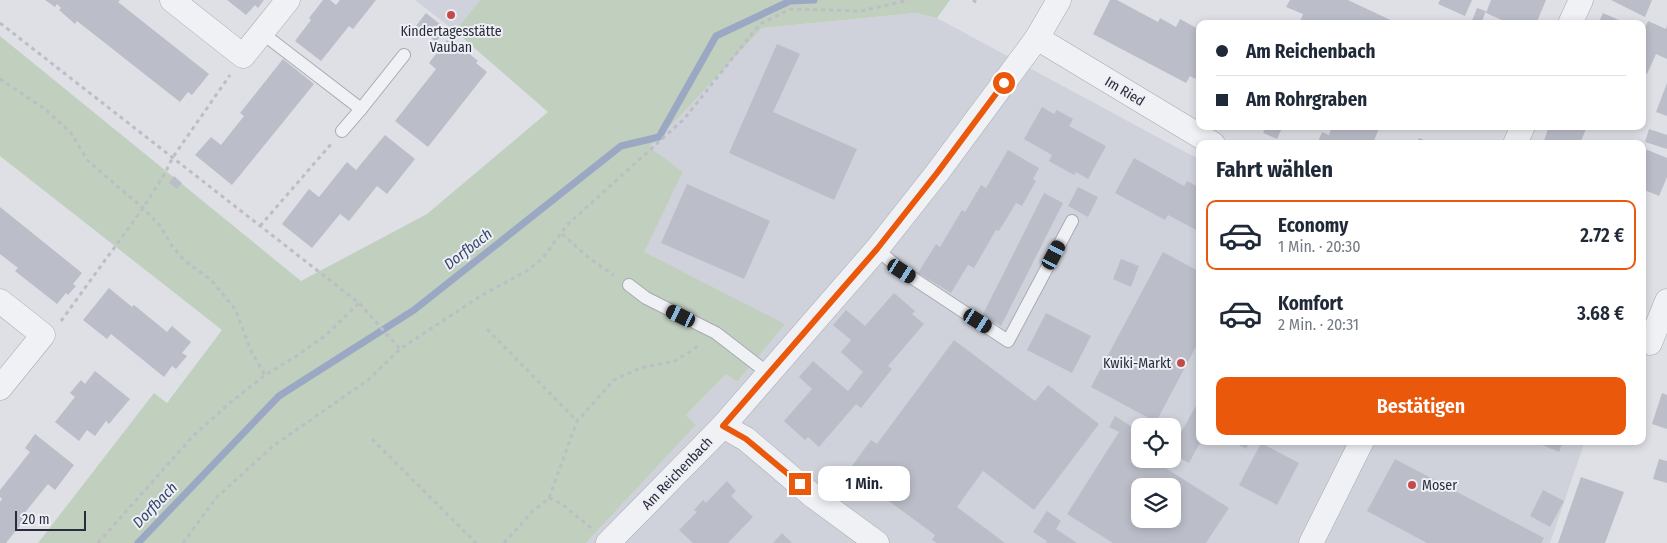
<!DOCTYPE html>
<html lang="de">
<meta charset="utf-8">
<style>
body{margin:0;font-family:"Fira Sans Condensed",sans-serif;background:#f2f2f3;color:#1f2937;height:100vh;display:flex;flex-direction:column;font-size:19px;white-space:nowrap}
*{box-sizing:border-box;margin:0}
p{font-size:16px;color:#747a83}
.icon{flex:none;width:28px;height:28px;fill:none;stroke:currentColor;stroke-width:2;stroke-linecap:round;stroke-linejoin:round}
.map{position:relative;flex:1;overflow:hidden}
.drawer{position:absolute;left:1196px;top:140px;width:450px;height:305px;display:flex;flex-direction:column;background:#fff;border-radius:10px;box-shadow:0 2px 8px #0003}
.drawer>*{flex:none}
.hud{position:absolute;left:1196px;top:20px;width:450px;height:110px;border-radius:10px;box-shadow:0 2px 8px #0003;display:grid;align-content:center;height:110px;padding:0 20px;background:#fff}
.controls{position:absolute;left:1131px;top:418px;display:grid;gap:10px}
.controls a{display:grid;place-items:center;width:50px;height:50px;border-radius:10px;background:#fff;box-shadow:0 2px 8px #0003;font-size:25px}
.scale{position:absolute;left:15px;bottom:12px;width:71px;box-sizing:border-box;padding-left:5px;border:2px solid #282c3c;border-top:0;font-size:14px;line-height:18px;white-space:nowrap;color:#282c3c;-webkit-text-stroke:4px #edeff4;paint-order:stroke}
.end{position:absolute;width:22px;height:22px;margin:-11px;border:6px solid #ea580c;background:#fff;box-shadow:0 0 0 2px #fff}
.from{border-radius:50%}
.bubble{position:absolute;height:35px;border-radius:10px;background:#fff;box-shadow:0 2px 8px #0003;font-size:16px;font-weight:600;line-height:35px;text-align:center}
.car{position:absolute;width:15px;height:30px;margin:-15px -8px;border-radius:6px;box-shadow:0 0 4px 1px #0007;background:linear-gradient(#222 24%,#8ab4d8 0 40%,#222 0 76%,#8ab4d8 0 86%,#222 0)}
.hud b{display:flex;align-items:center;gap:18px;height:48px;font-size:19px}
.hud b+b{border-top:1px solid #e0e1e3}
.hud i{width:12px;height:12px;background:#1f2937}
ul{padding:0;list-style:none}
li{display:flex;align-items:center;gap:15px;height:70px;margin:0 10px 8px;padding:0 10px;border:2px solid transparent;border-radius:10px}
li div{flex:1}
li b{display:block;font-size:19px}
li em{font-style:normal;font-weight:600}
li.active{border-color:#ea580c}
li>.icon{width:45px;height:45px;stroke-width:1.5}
h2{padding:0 20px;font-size:22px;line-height:60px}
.primary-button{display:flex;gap:10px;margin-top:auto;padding:10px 20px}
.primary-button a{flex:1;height:58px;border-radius:10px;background:#ea580c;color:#fff;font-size:20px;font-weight:600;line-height:58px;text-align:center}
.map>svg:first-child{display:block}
.built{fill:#d0d2db;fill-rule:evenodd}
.green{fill:#c1cfbf}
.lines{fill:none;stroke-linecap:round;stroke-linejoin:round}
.stream{stroke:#9ba8c4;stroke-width:7}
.building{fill:#bbbec8;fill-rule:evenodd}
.service-casing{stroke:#a7aab3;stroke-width:14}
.minor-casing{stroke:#a7aab3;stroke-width:25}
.path{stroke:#bcbec5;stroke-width:3;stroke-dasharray:4 4;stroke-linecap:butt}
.service{stroke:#f0f1f5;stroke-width:12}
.minor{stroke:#f0f1f5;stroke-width:24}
.route{stroke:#ea580c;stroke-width:6}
.poi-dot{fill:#c34c4b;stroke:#edeff4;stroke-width:2}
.labels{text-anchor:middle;stroke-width:4;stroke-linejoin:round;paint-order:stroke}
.poi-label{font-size:14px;fill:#282c3c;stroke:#edeff4}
.street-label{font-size:14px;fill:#282c3c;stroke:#edeff4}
.water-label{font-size:15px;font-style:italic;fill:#36456c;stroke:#edeff4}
</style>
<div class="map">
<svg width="1667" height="543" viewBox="0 0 1667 543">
<rect width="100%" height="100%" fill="#dee0e6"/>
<g class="built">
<path d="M 415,0 L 480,0 L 455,31 Z"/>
<path d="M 916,13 L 937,18 L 1200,160 L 1200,441 L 1585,441 L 1550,543 L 586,543 L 696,425 L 686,415 L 726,374 L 737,382 L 784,324 L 643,252 L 683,172 L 648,147 L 683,113 L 762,28 ZM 1140,426 L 1172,426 L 1172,459 L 1140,459 ZM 1140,486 L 1172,486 L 1172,519 L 1140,519 Z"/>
</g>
<path class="green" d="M 480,0 L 950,0 L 937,18 L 916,13 L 762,28 L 683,113 L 649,147 L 683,172 L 644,252 L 785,324 L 737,382 L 726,374 L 686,415 L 696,425 L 586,543 L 38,543 L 154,393 L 167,403 L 222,330 L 0,156 L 0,36 L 301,281 L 427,214 L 548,112 L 455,31 Z"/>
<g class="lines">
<path class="stream" d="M 138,543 L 279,396 L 414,310 L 621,146 L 659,137 L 716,36 L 790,1 L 814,0"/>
</g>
<g class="building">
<path d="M 45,0 L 120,0 L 118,2 L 209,74 L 192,95 L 188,92 L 180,102 L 77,21 L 75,24 L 59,10 L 61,8 L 57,4 L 55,7 Z"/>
<path d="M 227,0 L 264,0 L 258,8 L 255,5 L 246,15 Z"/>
<path d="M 323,0 L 330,0 L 336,5 L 340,0 L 376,0 L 353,29 L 349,26 L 321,61 L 295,41 L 311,20 L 309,18 Z"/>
<path d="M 1110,0 L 1117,0 L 1158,22 L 1160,18 L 1176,27 L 1180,19 L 1200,30 L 1200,58 L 1198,61 L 1200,61 L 1200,69 L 1195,79 L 1190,76 L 1186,83 L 1093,34 Z"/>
<path d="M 1290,0 L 1348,0 L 1399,24 L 1299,24 L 1303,14 L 1286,7 Z"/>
<path d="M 1440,0 L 1472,0 L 1465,16 L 1438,4 Z"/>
<path d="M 1491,0 L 1546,0 L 1536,24 L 1511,24 L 1486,13 Z"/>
<path d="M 1611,0 L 1652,0 L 1645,17 Z"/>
<path d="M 1477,8 L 1486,11 L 1481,24 L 1472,21 Z"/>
<path d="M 426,13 L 446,29 L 436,42 L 416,26 Z"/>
<path d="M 1603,13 L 1628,24 L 1598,24 Z"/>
<path d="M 1648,21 L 1666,29 L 1667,25 L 1667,59 L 1656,54 L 1647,74 L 1642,72 L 1642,30 L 1644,30 Z"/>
<path d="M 447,40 L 465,55 L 467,52 L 478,61 L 476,63 L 487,72 L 428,147 L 395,121 L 436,69 L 429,63 Z"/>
<path d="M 777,44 L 800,54 L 773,112 L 857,149 L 834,200 L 729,153 Z"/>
<path d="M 283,59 L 314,84 L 232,185 L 195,155 L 211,137 L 221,145 L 244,116 L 240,113 Z"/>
<path d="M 1667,83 L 1667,116 L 1656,112 Z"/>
<path d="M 1042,107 L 1054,114 L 1057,110 L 1073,119 L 1069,126 L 1106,146 L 1088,179 L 1076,172 L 1074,175 L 1049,161 L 1052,155 L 1024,139 Z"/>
<path d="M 1266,126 L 1283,126 L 1277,139 L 1263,133 Z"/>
<path d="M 1332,126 L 1388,126 L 1387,129 L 1380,126 L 1373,143 L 1368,141 L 1367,144 L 1317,144 L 1322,132 L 1329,135 Z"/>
<path d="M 1549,126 L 1557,127 L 1587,126 L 1580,144 L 1543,144 Z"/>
<path d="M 1649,129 L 1667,135 L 1667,149 L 1645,142 Z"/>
<path d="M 385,135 L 415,159 L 387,194 L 377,186 L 349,221 L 340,214 L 312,248 L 282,224 L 309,189 L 319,197 L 347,162 L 356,170 Z"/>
<path d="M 1419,138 L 1433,144 L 1417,144 Z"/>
<path d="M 1643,148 L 1667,158 L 1667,177 L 1659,196 L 1642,189 Z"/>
<path d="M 1008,150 L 1039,168 L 1033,179 L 1036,181 L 1022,206 L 1016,203 L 999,231 L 996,230 L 974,268 L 968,265 L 951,293 L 918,273 L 936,244 L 940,247 L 962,210 L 965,212 L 981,185 L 986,188 Z"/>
<path d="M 1134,158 L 1184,186 L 1187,181 L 1200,188 L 1200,232 L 1168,215 L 1165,220 L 1115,193 Z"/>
<path d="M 174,176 L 182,183 L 177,189 L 169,183 Z"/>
<path d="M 687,184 L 770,221 L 744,279 L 661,243 Z"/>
<path d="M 1078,187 L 1098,197 L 1088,217 L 1068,206 Z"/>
<path d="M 1044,193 L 1063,203 L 1001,326 L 982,316 Z"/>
<path d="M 0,207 L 82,273 L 73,284 L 76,286 L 68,295 L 66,293 L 57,304 L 15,271 L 18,268 L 0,254 Z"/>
<path d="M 1163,252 L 1200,272 L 1200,339 L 1156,422 L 1091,387 Z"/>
<path d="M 1121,259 L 1139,266 L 1131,287 L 1113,279 Z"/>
<path d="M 109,288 L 132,307 L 134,305 L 167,332 L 172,326 L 191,342 L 182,353 L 187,356 L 176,369 L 172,366 L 164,377 L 111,334 L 107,339 L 83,320 Z"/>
<path d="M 894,293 L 915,311 L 912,314 L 924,324 L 888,366 L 892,369 L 861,408 L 856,404 L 819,447 L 808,437 L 805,440 L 784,421 L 812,389 L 799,377 L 813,361 L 848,391 L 863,372 L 841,352 L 851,340 L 833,325 L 846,310 L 865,326 Z"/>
<path d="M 1046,313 L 1091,336 L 1072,373 L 1027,350 Z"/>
<path d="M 954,340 L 1035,401 L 1048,385 L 1099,424 L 1034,510 L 983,471 L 957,507 L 1005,543 L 937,543 L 932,540 L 935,535 L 848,471 L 871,440 L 877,444 Z"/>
<path d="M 95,371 L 130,399 L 109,424 L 106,421 L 95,436 L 87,430 L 79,441 L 55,422 L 75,397 L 70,393 L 81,380 L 85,384 Z"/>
<path d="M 1662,393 L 1667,395 L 1667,429 L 1652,424 Z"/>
<path d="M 1200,399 L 1201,441 L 1189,463 L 1172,454 L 1172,448 Z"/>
<path d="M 1115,416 L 1140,432 L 1140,440 L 1135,448 L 1140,452 L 1140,459 L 1151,459 L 1229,508 L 1206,543 L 1113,543 L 1067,514 L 1119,432 L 1109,427 ZM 1140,486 L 1172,486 L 1172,519 L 1140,519 Z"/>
<path d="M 35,434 L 74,465 L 55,490 L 48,484 L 23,515 L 26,518 L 6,543 L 0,543 L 0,502 L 2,499 L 0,497 L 0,490 L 30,452 L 25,448 Z"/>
<path d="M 1232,441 L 1250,441 L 1246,449 Z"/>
<path d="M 1533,441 L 1563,441 L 1559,452 Z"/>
<path d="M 1261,443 L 1299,463 L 1277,505 L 1239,485 Z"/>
<path d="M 1395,459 L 1527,529 L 1544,538 L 1541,543 L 1427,543 L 1367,511 Z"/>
<path d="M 1659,459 L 1667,461 L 1667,483 L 1653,479 Z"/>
<path d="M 1581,477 L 1624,492 L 1605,543 L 1558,543 Z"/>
<path d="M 727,481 L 736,491 L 731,496 L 753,517 L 728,543 L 693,543 L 679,530 L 697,512 L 694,510 L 703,500 L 706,503 Z"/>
<path d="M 1543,490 L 1564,501 L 1550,527 L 1530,516 Z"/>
<path d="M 1047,511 L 1061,521 L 1056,529 L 1077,543 L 1046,543 L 1047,541 L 1033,532 Z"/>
<path d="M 782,533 L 792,543 L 773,543 Z"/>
</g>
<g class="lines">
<g class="service-casing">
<g id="service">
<path d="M 262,33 L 361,109 L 342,131"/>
<path d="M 361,109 L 404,55"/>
<path d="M 877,249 L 902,271 L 1008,341 L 1072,221"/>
<path d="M 629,285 L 646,298 L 716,333 L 769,374"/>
</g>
</g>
<g class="minor-casing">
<g id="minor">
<path d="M 172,0 L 243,56 L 288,0"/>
<path d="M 1570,24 L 1581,0"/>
<path d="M 1037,38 L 1213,144"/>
<path d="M 1515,144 L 1523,126"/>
<path d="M 0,301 L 43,335 L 0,388"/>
<path d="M 1650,343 L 1667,301"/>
<path d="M 723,426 L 746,439 L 813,496 L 877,543"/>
<path d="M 608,543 L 723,426 L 877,249 L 937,173 L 1037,38 L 1059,0"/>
<path d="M 1311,543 L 1362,441"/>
</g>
</g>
<g class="path">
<path d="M 973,0 L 977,3"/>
<path d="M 0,23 L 359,303 L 400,349"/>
<path d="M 0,79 L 45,109 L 71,133 L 88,161 L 143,208 L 161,227 L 172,246 L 185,261 L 210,279 L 235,309 L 252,353 L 265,375"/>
<path d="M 260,226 L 332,143"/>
<path d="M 562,234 L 590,259 L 614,275"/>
<path d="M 61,321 L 143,208 L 164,175 L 173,157 L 230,75"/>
<path d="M 487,329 L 577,421"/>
<path d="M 372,439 L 476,543"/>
<path d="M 549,498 L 562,504 L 591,528"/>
<path d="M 98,543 L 193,436 L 231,402 L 265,375 L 295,357 L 326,335 L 359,303"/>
<path d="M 183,543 L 216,498 L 273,446 L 368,380 L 400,349 L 479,297 L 528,270 L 542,259 L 567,225 L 684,119 L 760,24 L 791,9 L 861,11 L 909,0"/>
<path d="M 504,543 L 533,511 L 549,498 L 577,421 L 614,380 L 640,368 L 675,361 L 700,345"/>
</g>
<use href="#service" class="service"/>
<use href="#minor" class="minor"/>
</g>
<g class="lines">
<path class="route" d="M 800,484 L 746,439 L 723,426 L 877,249 L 937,173 L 1004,83"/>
</g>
<g class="poi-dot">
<circle cx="451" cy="15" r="5"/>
<circle cx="1181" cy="363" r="5"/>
<circle cx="1412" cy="485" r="5"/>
</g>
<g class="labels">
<g class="poi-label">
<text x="451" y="36">Kindertagesstätte<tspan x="451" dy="16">Vauban</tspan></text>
<text x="1171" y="368" text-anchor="end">Kwiki-Markt</text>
<text x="1422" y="490" text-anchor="start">Moser</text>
</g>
<g class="street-label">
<text transform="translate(1125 91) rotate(31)" y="5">Im Ried</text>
<text transform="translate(677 473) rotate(-46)" y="5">Am Reichenbach</text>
</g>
<g class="water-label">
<text transform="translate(468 249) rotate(-38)" y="5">Dorfbach</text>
<text transform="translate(155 505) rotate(-46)" y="5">Dorfbach</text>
</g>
</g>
</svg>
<div class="controls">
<a><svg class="icon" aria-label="locate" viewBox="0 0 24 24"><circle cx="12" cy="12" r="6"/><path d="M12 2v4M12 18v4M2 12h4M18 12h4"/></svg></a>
<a><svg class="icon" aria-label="layers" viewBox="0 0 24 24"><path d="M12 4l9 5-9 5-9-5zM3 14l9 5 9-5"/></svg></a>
</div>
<div class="scale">20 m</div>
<i class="end from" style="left:1004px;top:83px"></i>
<i class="end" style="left:800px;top:484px"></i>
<div class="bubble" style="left:818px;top:466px;width:92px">1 Min.</div>
<i class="car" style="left:1054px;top:255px;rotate:28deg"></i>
<i class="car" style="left:902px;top:271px;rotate:123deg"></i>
<i class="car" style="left:681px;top:316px;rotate:296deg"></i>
<i class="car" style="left:978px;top:321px;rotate:123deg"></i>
<div class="hud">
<b><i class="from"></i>Am Reichenbach</b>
<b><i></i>Am Rohrgraben</b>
</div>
<section class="drawer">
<h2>Fahrt wählen</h2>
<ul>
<li class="active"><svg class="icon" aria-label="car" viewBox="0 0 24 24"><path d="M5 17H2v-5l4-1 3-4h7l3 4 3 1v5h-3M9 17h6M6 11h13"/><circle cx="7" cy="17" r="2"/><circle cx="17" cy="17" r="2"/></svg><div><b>Economy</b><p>1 Min. · 20:30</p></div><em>2.72 €</em></li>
<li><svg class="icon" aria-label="car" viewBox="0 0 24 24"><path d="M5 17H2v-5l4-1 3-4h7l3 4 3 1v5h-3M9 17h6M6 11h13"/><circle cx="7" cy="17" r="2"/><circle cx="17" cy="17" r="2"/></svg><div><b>Komfort</b><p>2 Min. · 20:31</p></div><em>3.68 €</em></li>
</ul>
<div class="primary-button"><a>Bestätigen</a></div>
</section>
</div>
